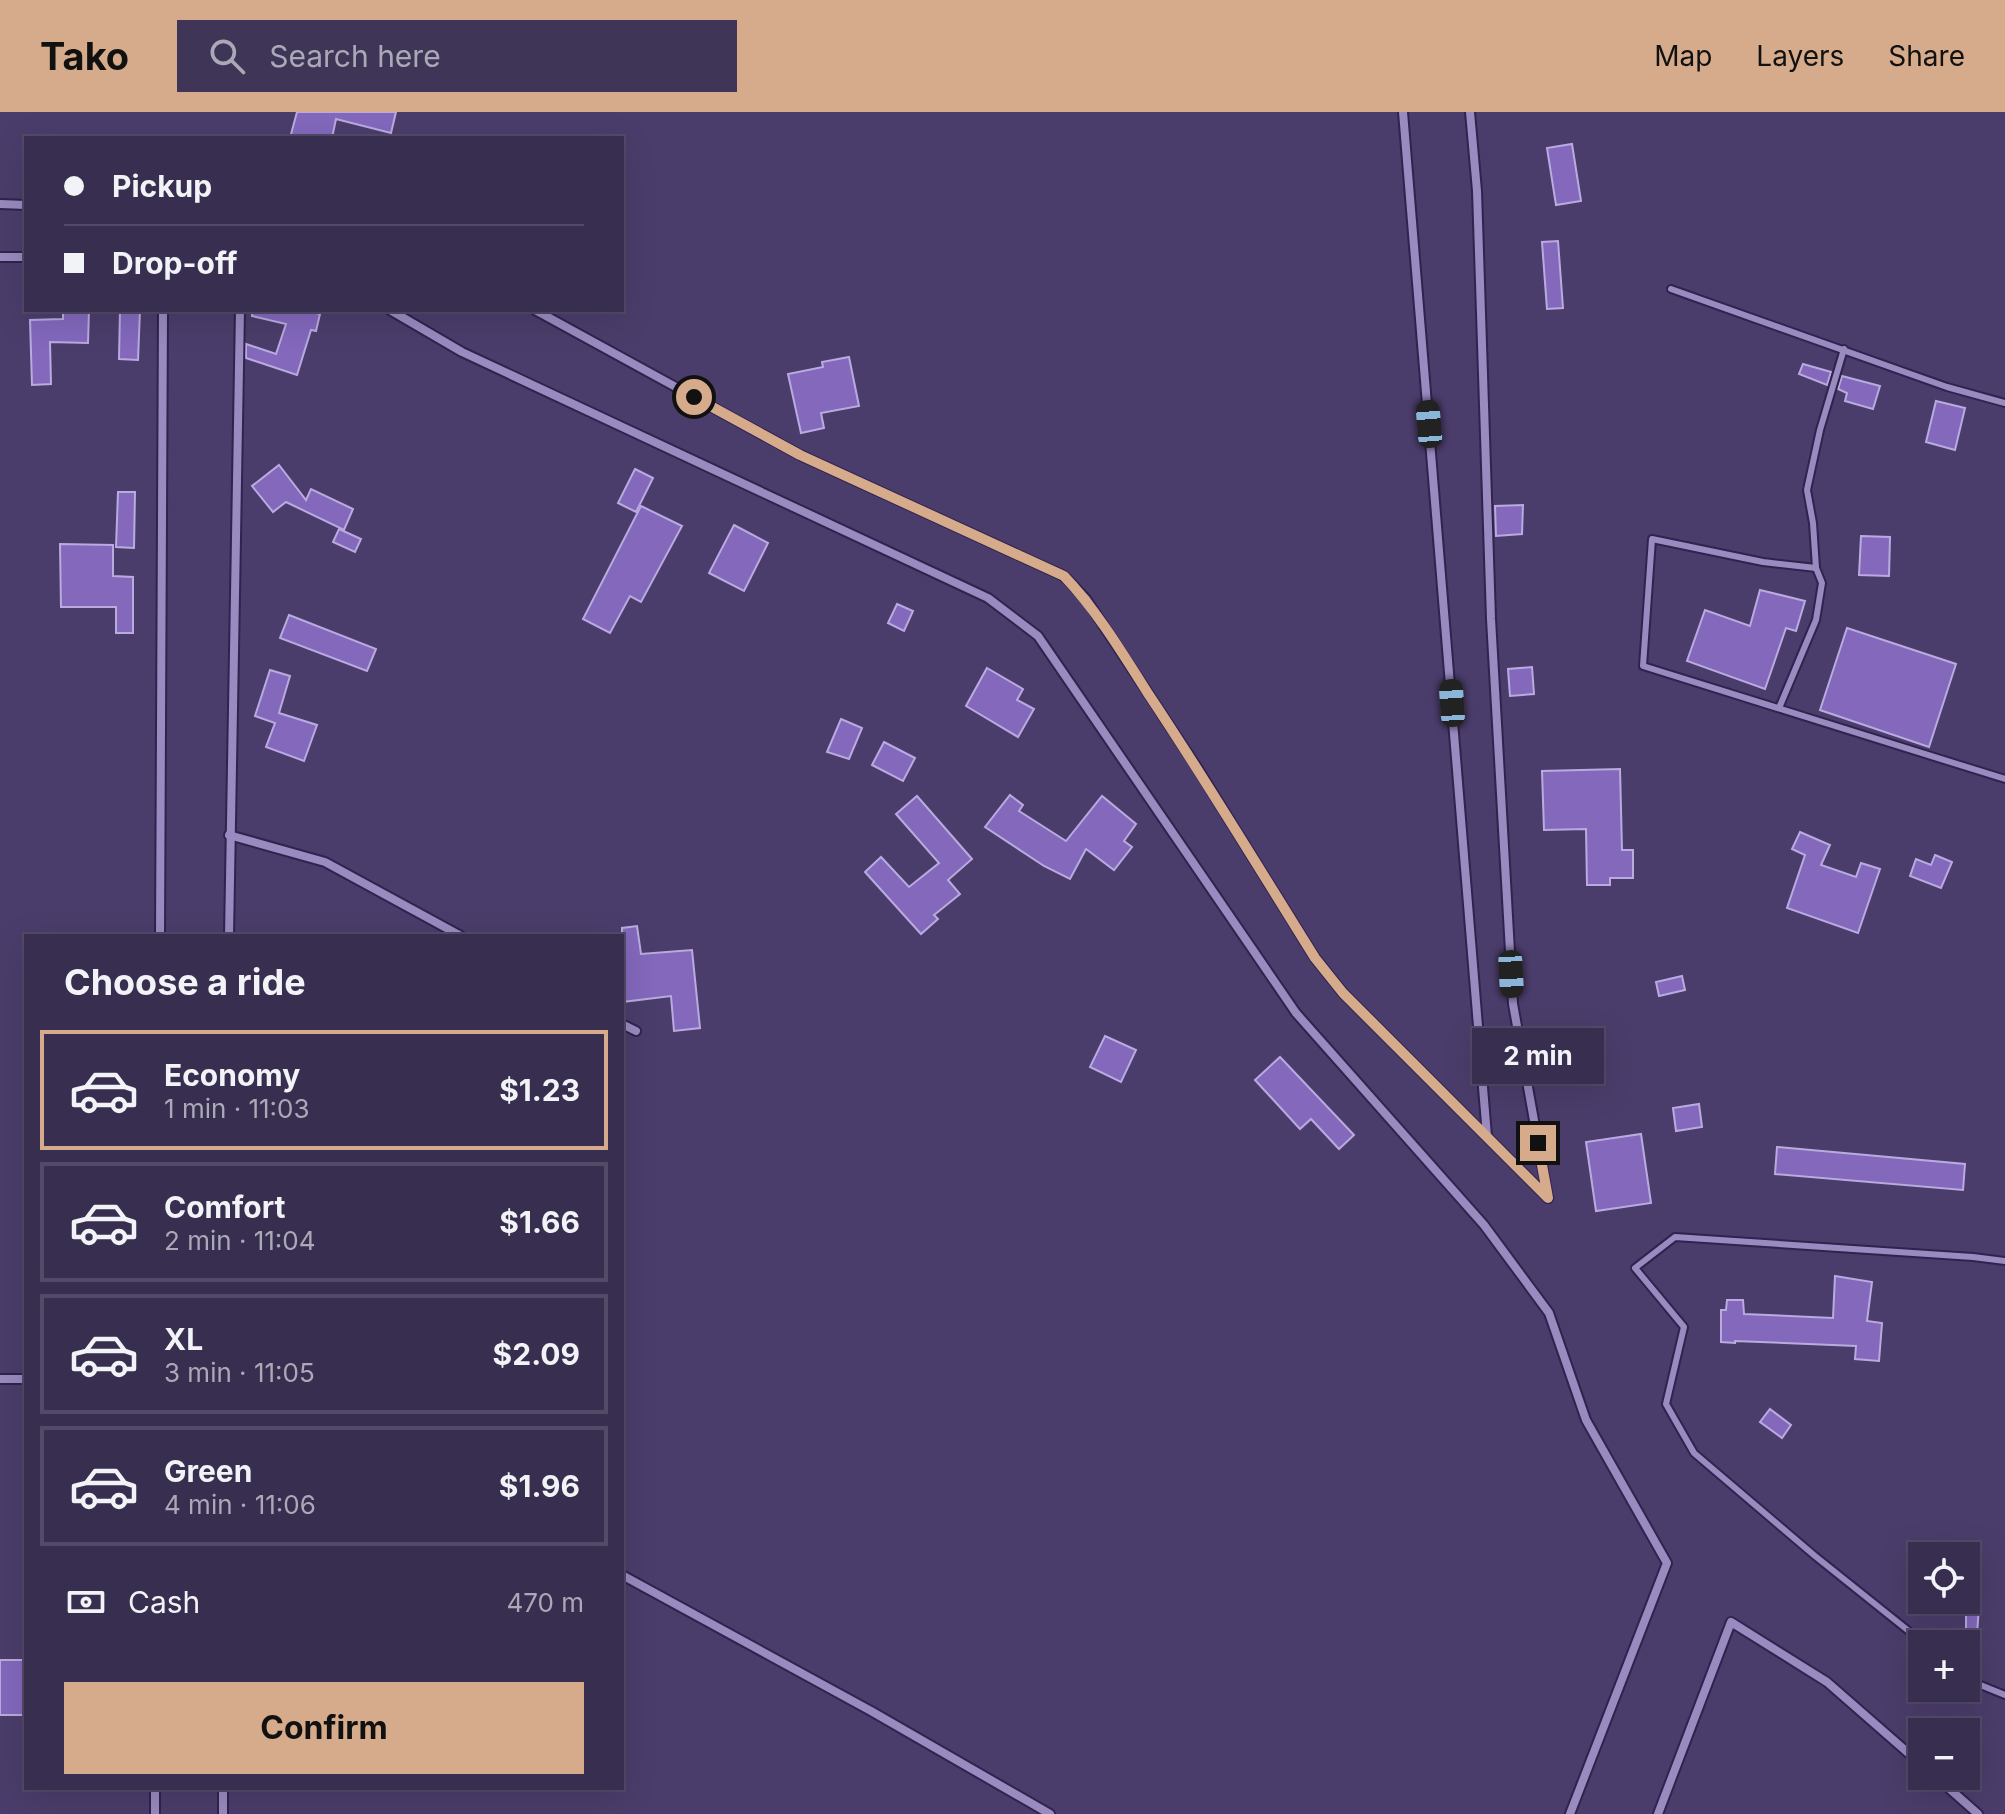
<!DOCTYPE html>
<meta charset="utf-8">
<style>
body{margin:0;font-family:Inter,sans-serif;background:#3f3657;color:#f1f3f6;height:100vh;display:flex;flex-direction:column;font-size:30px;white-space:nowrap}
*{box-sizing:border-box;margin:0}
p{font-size:26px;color:#aba8b7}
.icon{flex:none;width:44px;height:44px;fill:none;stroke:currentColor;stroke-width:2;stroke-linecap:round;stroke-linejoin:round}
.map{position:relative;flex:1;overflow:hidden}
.panel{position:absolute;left:24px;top:822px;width:600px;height:856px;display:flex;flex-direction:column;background:#382e50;border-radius:0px;box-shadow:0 8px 32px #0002,0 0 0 2px #524a67}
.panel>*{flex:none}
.hud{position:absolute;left:24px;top:24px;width:600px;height:176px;border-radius:0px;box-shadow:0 8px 32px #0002,0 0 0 2px #524a67;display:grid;align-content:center;height:176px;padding:0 40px;background:#382e50}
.buttons{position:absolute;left:1908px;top:1430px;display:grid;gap:16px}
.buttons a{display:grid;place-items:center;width:72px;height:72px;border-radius:0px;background:#382e50;box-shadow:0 8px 32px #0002,0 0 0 2px #524a67;font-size:40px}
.end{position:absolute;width:36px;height:36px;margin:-18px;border:10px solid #d6ab8b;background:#111;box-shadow:0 0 0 4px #111}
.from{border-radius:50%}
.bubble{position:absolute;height:56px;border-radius:0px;background:#382e50;box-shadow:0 8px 32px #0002,0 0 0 2px #524a67;font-size:26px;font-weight:700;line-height:56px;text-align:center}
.car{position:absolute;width:24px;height:48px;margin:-24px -12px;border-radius:10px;box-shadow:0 0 6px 2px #0007;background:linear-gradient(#222 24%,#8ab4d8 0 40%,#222 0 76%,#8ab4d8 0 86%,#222 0)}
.hud b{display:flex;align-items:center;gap:28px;height:76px;font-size:30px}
.hud b+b{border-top:2px solid #524a67}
.hud i{width:20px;height:20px;background:#f1f3f6}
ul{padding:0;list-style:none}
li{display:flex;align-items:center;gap:24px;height:120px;margin:0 16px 12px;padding:0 24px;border:4px solid #524a67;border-radius:0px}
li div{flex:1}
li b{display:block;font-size:30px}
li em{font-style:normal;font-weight:700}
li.selected{border-color:#d6ab8b}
li>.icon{width:72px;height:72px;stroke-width:1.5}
h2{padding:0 40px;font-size:36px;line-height:96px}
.pay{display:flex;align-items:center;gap:20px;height:88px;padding:0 40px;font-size:30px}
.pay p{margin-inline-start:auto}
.action{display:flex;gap:16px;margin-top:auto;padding:16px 40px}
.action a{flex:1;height:92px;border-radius:0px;background:#d6ab8b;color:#111;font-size:32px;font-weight:700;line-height:92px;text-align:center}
header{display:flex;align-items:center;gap:48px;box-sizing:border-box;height:112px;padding:0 40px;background:#d6ab8b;color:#111}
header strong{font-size:38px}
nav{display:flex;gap:44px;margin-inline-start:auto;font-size:28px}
.search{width:560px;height:72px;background:#3f3657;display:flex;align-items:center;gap:20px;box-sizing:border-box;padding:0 28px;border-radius:0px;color:#aba8b7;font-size:30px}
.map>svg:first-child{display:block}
.building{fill:#8368bc;stroke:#b9aae0;stroke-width:2}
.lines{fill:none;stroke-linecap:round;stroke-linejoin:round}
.lane-casing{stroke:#31224e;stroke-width:10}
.street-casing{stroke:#31224e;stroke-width:12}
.lane{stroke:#998abf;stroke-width:6}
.street{stroke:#998abf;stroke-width:8}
.route{stroke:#d6ab8b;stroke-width:10}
</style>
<header>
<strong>Tako</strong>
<div class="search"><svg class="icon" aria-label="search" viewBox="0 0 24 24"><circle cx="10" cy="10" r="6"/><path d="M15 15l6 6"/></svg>Search here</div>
<nav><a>Map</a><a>Layers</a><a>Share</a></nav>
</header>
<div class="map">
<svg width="2005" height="1702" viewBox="0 0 2005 1702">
<rect width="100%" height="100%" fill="#4b3d6b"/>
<g class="building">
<path d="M 297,0 L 396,0 L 391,21 L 336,7 L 332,26 L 290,26 Z"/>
<path d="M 1572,32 L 1581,89 L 1556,93 L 1547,36 Z"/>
<path d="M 1558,129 L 1563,196 L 1547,197 L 1542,130 Z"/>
<path d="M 63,198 L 89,198 L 88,231 L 50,230 L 51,272 L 32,273 L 30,208 L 63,207 Z"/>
<path d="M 120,198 L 140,198 L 138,248 L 119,247 Z"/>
<path d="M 252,198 L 305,198 L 320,202 L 316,219 L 311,218 L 297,263 L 246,246 L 246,232 L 276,242 L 286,212 L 252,204 Z"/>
<path d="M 849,245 L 859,294 L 821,301 L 824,316 L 801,321 L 788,262 L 823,255 L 822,250 Z"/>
<path d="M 1803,252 L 1831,260 L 1827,273 L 1799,262 Z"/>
<path d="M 1842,264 L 1880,274 L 1873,297 L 1845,289 L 1847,281 L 1838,277 Z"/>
<path d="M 1936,289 L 1965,296 L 1955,338 L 1926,330 Z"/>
<path d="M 279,353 L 306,388 L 311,377 L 353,397 L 344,418 L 286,390 L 273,400 L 252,374 Z"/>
<path d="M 635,357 L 653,366 L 636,400 L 618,391 Z"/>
<path d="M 118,380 L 135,380 L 134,436 L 116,435 Z"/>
<path d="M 1523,393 L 1522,422 L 1496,424 L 1495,394 Z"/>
<path d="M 641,394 L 682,414 L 641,490 L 630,484 L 610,521 L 583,507 Z"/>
<path d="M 734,413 L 768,431 L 744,479 L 709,461 Z"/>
<path d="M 339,417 L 361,427 L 355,440 L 333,430 Z"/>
<path d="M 1861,424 L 1890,425 L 1889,464 L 1859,463 Z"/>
<path d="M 60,432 L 113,433 L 113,464 L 133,465 L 133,521 L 116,521 L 116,495 L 61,495 Z"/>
<path d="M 1760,478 L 1805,489 L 1796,519 L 1786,516 L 1765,577 L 1687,549 L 1705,498 L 1750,514 Z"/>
<path d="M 897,492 L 913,499 L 904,519 L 888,511 Z"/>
<path d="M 289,503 L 376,537 L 367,559 L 280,526 Z"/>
<path d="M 1847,516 L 1956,552 L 1929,635 L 1820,598 Z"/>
<path d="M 1532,555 L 1534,582 L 1510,584 L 1508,557 Z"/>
<path d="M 987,556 L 1023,577 L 1017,588 L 1034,597 L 1018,625 L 966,594 Z"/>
<path d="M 270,558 L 290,564 L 279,601 L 317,613 L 304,649 L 266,635 L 275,611 L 255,604 Z"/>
<path d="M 841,607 L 862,616 L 849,647 L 827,640 Z"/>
<path d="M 884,630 L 915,646 L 903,669 L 872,653 Z"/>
<path d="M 1620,657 L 1622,738 L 1633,738 L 1633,766 L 1610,766 L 1610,773 L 1587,773 L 1586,717 L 1544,718 L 1542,659 Z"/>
<path d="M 1010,683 L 1023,693 L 1019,699 L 1066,729 L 1102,684 L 1136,712 L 1124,729 L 1132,735 L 1114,758 L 1086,737 L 1070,767 L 1044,754 L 985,715 Z"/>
<path d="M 917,684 L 972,747 L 948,768 L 960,782 L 934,803 L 938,807 L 921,822 L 865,760 L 881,745 L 909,775 L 939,751 L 896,702 Z"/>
<path d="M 1800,720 L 1830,733 L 1821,753 L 1856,765 L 1861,751 L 1880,757 L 1858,821 L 1787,796 L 1805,743 L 1792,737 Z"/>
<path d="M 1935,743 L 1952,750 L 1941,776 L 1910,764 L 1916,747 L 1931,753 Z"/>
<path d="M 637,814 L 641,842 L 692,838 L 700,916 L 674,919 L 671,884 L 622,890 L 622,816 Z"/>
<path d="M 1682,864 L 1685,878 L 1659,884 L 1656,870 Z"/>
<path d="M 1105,924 L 1136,938 L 1121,970 L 1090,955 Z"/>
<path d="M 1602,932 L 1605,953 L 1578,957 L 1574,936 Z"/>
<path d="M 1280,945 L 1354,1023 L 1339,1037 L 1311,1007 L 1300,1017 L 1255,968 Z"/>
<path d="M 1699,992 L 1702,1015 L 1676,1019 L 1673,996 Z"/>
<path d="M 1641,1022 L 1651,1091 L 1596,1099 L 1586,1030 Z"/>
<path d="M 1777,1035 L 1965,1052 L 1963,1078 L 1775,1062 Z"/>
<path d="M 1835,1164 L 1872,1170 L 1867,1209 L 1882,1211 L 1879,1249 L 1855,1247 L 1856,1234 L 1735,1229 L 1735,1231 L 1721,1230 L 1721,1198 L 1726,1198 L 1727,1188 L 1743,1188 L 1744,1202 L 1833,1206 Z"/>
<path d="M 1770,1297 L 1791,1313 L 1782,1326 L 1760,1310 Z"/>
<path d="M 1966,1463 L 1981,1465 L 1977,1523 L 1966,1522 Z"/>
<rect x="0" y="1548" width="26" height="55"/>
</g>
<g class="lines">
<g class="lane-casing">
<g id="lane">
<path d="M 1671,177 L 1947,275 L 2005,291"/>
<path d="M 1816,456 L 1763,450 L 1652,427 L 1643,554 L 2005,667"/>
<path d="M 1779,596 L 1816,508 L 1822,471 L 1816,456 L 1813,411 L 1807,378 L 1820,318 L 1844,237"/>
<path d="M 1925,1532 L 1815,1444 L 1694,1341 L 1666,1292 L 1684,1215 L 1635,1156 L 1675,1125 L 1973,1145 L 2005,1149"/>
<path d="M 1966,1564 L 1973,1570 L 2005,1583"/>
</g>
</g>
<g class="street-casing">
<g id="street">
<path d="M 1403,0 L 1487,1024"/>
<path d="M 1470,0 L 1477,79 L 1491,507 L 1513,892 L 1548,1086"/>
<path d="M 0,92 L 26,93"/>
<path d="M 0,145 L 26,145"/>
<path d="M 390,198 L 462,240 L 988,486 L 1038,524 L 1296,901 L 1484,1113 L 1549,1201 L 1586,1308 L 1667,1451 L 1570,1702"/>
<path d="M 535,198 L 800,343 L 1064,464 L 1086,487 L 1196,654 L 1315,846 L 1343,881 L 1548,1086"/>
<path d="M 229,723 L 325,750 L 461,824"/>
<path d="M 160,824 L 163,198"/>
<path d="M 229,824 L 240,198"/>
<path d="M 622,912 L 636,919"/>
<path d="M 0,1267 L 26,1267"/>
<path d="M 622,1463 L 871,1599 L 1050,1702"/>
<path d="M 1935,1664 L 1978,1702"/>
<path d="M 155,1702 L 155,1676"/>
<path d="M 223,1702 L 223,1676"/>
<path d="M 1658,1702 L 1731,1510 L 1827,1570 L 1922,1653"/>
</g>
</g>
<use href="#lane" class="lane"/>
<use href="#street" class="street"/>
</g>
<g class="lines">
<path class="route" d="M 694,285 L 800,343 L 1064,464 C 1098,500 1123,542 1149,583 C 1207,670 1260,758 1315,846 L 1343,881 L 1548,1086 L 1538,1031"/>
</g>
</svg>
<div class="buttons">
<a><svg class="icon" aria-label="locate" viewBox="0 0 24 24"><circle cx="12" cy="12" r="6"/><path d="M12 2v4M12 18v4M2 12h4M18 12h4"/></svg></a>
<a>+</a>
<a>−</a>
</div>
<i class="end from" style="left:694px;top:285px"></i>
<i class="end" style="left:1538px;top:1031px"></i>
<div class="bubble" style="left:1472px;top:916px;width:132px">2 min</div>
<i class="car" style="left:1429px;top:312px;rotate:355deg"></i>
<i class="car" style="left:1452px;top:591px;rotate:356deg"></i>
<i class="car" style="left:1511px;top:862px;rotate:177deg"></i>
<div class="hud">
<b><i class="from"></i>Pickup</b>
<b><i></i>Drop-off</b>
</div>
<section class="panel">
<h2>Choose a ride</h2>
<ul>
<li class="selected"><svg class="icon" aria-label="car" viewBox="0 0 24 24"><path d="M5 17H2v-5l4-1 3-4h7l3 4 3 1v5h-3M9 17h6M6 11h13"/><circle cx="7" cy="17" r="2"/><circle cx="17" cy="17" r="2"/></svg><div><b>Economy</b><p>1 min · 11:03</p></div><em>$1.23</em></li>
<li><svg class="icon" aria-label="car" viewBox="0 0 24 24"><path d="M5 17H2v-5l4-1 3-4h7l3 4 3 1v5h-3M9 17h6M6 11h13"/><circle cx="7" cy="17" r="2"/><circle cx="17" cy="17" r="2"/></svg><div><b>Comfort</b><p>2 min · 11:04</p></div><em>$1.66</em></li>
<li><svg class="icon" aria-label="car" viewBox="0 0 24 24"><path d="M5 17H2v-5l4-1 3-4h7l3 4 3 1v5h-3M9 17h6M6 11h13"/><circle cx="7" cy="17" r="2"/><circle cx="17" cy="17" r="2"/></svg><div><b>XL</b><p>3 min · 11:05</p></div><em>$2.09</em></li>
<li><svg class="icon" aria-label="car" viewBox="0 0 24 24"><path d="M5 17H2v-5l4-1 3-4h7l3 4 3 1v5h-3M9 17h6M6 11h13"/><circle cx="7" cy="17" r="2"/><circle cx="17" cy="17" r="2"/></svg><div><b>Green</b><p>4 min · 11:06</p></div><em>$1.96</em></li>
</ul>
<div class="pay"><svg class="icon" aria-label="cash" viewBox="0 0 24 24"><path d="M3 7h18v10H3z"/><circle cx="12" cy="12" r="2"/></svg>Cash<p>470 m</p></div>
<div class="action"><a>Confirm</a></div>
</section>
</div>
